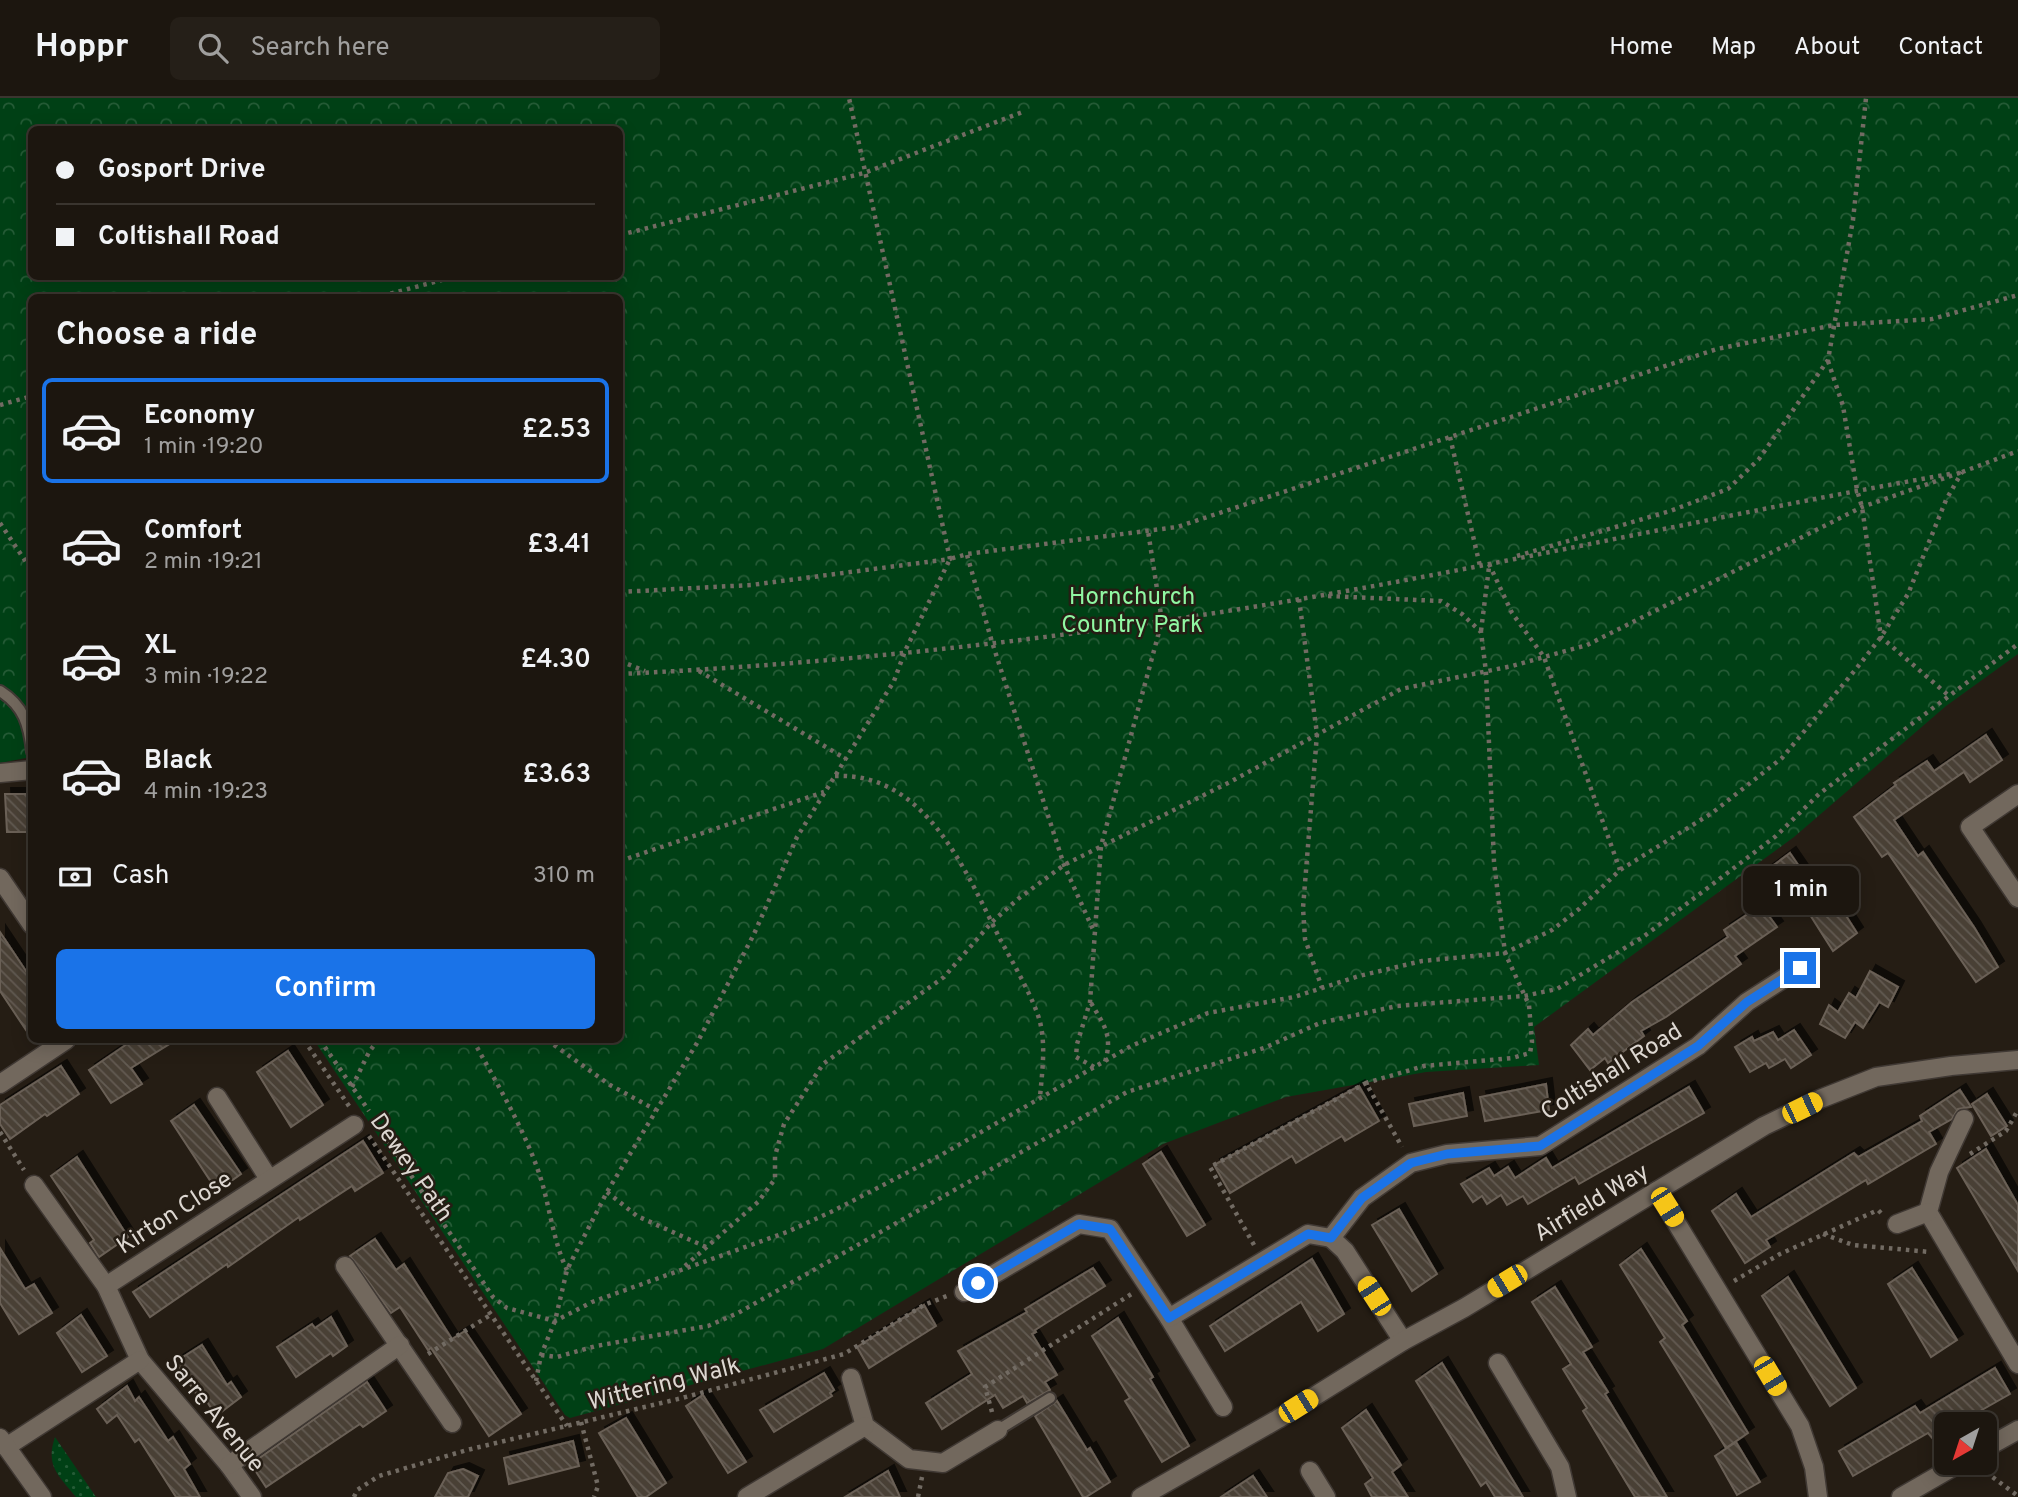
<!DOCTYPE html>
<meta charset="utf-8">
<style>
body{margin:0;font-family:Overpass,sans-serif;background:#251f18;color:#f1f3f6;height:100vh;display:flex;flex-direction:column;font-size:26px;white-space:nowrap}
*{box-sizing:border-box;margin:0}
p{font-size:23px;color:#a09f9e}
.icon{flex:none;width:38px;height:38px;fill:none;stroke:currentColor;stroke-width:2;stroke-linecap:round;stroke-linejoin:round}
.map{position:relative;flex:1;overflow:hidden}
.panel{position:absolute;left:28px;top:196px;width:595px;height:749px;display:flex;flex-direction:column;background:#1c160f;border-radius:10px;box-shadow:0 4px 18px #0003,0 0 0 2px #3a352f}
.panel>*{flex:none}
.guide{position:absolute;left:28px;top:28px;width:595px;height:154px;border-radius:10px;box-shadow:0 4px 18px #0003,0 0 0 2px #3a352f;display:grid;align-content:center;height:154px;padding:0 28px;background:#1c160f}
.needle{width:46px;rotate:219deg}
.buttons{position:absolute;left:1934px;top:1314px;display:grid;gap:14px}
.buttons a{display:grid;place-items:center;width:63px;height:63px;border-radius:10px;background:#1c160f;box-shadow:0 4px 18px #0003,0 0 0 2px #3a352f;font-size:35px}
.end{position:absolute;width:32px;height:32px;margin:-16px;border:9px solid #1a73e8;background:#fff;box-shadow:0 0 0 4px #fff}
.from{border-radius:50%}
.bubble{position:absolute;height:49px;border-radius:10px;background:#1c160f;box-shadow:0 4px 18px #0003,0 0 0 2px #3a352f;font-size:23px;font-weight:600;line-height:49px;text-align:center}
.car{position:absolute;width:21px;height:42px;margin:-21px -10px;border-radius:9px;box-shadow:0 0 5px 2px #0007;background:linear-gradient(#f5c518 24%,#345 0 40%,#f5c518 0 76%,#345 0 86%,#f5c518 0)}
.guide b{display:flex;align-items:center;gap:24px;height:66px;font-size:26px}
.guide b+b{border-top:2px solid #3a352f}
.guide i{width:18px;height:18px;background:#f1f3f6}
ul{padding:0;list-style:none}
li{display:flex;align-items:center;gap:21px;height:105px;margin:0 14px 10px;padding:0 14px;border:4px solid transparent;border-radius:10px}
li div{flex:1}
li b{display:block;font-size:26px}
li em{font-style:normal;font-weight:600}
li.active{border-color:#1a73e8}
li>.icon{width:63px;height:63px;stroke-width:1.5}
h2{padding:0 28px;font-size:32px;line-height:84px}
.pay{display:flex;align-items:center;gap:18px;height:77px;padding:0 28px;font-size:26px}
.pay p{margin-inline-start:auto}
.button{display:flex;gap:14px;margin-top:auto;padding:14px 28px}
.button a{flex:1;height:80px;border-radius:10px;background:#1a73e8;color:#fff;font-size:28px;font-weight:600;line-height:80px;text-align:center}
header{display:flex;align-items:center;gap:42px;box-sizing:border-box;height:98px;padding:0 35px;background:#1c160f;border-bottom:2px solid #3a352f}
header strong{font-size:33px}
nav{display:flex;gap:38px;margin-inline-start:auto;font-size:24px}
.search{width:490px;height:63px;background:#251f18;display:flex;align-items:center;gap:18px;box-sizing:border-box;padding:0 24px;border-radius:10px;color:#a09f9e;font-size:26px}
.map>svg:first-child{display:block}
.grass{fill:url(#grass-dots)}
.park{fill:url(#park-crowns);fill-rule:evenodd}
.building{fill:url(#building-back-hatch);stroke:#6b6157;stroke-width:2;filter:url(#shadow)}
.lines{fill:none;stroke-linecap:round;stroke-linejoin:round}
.service-casing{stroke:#403934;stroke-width:14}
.minor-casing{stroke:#403934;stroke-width:21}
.tertiary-casing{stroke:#403934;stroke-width:21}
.path{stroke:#726b63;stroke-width:4.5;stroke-dasharray:3.5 5;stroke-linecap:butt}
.service{stroke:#72685d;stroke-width:10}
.minor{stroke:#72685d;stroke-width:18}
.tertiary{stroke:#72685d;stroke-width:18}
.route{stroke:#1a73e8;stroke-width:9}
.labels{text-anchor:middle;stroke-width:5;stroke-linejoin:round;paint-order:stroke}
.park-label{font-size:24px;fill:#90f7a2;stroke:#251d14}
.street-label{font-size:24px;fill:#ddd7d1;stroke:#251d14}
</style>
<header>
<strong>Hoppr</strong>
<div class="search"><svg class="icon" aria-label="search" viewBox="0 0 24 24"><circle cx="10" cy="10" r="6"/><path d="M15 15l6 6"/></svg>Search here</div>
<nav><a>Home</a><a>Map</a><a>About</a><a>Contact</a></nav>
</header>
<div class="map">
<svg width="2018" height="1399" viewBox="0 0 2018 1399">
<defs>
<pattern id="grass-dots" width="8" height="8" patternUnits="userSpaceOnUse" patternTransform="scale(1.75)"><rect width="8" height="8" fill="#004015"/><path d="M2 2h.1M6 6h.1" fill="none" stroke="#255b36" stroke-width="1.8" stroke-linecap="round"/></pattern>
<pattern id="park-crowns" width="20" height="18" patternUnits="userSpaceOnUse" patternTransform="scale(1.75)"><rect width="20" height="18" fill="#004015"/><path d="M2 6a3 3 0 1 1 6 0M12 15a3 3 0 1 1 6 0" fill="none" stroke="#255b36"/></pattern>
<pattern id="building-back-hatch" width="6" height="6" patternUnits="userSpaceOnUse" patternTransform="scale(1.75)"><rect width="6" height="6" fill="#494036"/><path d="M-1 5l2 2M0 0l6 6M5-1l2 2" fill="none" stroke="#635b52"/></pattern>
<filter id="shadow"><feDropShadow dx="6" dy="-6" stdDeviation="0" flood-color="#0009"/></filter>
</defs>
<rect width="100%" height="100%" fill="#251d14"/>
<path class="grass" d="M 55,1339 L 96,1399 L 76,1399 C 59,1378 45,1368 55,1339 Z"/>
<path class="park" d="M 0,0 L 2018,0 L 2018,556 L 1946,608 L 1794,739 L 1534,929 L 1539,967 L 1426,974 L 1286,999 L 1163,1046 L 823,1251 L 570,1320 L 565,1317 L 314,942 L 620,942 L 620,200 L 32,200 L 31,659 L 0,665 ZM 32,32 L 620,32 L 620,178 L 32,178 Z"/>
<g class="building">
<path d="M 1986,637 L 2002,662 L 1970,684 L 1964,674 L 1894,722 L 1918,758 L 1923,754 L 1974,829 L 1998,869 L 1976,884 L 1888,755 L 1882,759 L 1854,719 L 1896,687 L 1894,685 L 1927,663 L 1934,673 Z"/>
<path d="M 5,696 L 32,696 L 32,734 L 7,734 Z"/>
<path d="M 1790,755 L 1827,809 L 1836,802 L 1857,835 L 1833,853 L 1798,798 L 1789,805 L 1767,772 Z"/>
<path d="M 1761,807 L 1777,829 L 1735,858 L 1741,866 L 1666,919 L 1641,933 L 1644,938 L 1608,965 L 1605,960 L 1590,972 L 1571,947 L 1588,931 L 1593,937 L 1632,904 L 1728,839 L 1724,832 Z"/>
<path d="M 0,834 L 32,882 L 32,941 L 0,893 Z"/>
<path d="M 1870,873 L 1898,889 L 1888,909 L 1879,904 L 1863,930 L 1855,924 L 1845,940 L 1820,926 L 1829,907 L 1838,914 L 1849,895 L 1856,900 Z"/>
<path d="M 1794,932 L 1811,957 L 1791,970 L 1785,961 L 1769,970 L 1766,965 L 1750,974 L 1735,949 L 1752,939 L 1754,943 L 1773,934 L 1778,942 Z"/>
<path d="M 133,942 L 176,942 L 131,970 L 142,986 L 111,1005 L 89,972 Z"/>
<path d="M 288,953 L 323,1007 L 291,1029 L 257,974 Z"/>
<path d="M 61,968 L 79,996 L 47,1018 L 45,1016 L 10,1041 L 0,1026 L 0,1007 Z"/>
<path d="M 1546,986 L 1549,1012 L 1485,1023 L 1480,999 Z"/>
<path d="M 1359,988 L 1379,1023 L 1345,1043 L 1342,1038 L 1296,1065 L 1292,1058 L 1230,1095 L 1214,1067 Z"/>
<path d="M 1689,989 L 1704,1015 L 1579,1086 L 1575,1079 L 1528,1106 L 1523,1098 L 1507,1107 L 1501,1097 L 1487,1106 L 1482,1098 L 1473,1104 L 1461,1086 L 1489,1070 L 1494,1078 L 1508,1069 L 1515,1080 L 1546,1060 L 1552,1070 Z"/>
<path d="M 1960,992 L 1971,1009 L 1958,1011 L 1952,1021 L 1929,1034 L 1936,1046 L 1868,1086 L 1866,1082 L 1766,1142 L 1770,1149 L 1745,1165 L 1712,1113 L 1736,1096 L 1751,1119 L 1854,1055 L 1858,1059 L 1922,1023 L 1920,1018 Z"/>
<path d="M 1463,995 L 1467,1018 L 1414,1028 L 1409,1006 Z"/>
<path d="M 1987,996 L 2007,1028 L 1991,1038 L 1972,1006 Z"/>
<path d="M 194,1007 L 241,1076 L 217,1093 L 171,1023 Z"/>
<path d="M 363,1043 L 383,1075 L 355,1093 L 352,1088 L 300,1122 L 299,1119 L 228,1169 L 227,1166 L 150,1219 L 133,1194 Z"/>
<path d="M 1986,1051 L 2018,1107 L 2018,1173 L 1957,1070 Z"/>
<path d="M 1161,1054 L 1205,1127 L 1187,1138 L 1143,1066 Z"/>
<path d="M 77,1059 L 128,1139 L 99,1159 L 90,1145 L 94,1142 L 51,1078 Z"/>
<path d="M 1399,1111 L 1437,1176 L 1412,1193 L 1372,1127 Z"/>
<path d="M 375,1141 L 396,1172 L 404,1166 L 452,1241 L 465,1233 L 521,1316 L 489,1338 L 431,1250 L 428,1252 L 400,1209 L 391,1215 L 350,1158 Z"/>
<path d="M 0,1150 L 25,1191 L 34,1186 L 52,1215 L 19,1236 L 0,1205 Z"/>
<path d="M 1641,1151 L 1687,1223 L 1682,1227 L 1748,1335 L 1726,1350 L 1660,1244 L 1665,1240 L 1620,1167 Z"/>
<path d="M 1312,1161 L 1344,1216 L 1318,1233 L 1301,1204 L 1225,1253 L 1210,1228 Z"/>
<path d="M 1093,1170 L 1105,1188 L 1035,1232 L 1036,1234 L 1032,1236 L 1057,1277 L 1045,1284 L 1050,1292 L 1027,1305 L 1023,1298 L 1003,1310 L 995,1297 L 942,1331 L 926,1305 L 972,1276 L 958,1253 L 1027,1214 L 1025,1211 Z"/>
<path d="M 1912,1170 L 1957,1242 L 1931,1259 L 1888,1186 Z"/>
<path d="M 1788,1179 L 1856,1290 L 1830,1308 L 1762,1198 Z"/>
<path d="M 1555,1189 L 1592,1249 L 1583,1254 L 1608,1294 L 1605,1296 L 1667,1399 L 1635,1399 L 1583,1313 L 1587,1310 L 1563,1271 L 1571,1266 L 1532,1204 Z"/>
<path d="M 924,1207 L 936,1228 L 869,1270 L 857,1249 Z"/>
<path d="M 81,1217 L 107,1258 L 82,1274 L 57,1235 Z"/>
<path d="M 331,1219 L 347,1248 L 333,1258 L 331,1255 L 296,1279 L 277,1249 L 312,1226 L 315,1230 Z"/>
<path d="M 1118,1220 L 1153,1279 L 1150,1281 L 1189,1348 L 1162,1364 L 1125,1303 L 1130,1300 L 1092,1238 Z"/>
<path d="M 202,1247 L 227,1287 L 231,1284 L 241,1299 L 216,1318 L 201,1294 L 197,1297 L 175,1264 Z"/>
<path d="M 1442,1265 L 1523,1399 L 1495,1399 L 1486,1384 L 1481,1388 L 1416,1283 Z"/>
<path d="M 1995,1270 L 2010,1296 L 1957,1326 L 1946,1326 L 1946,1333 L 1933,1341 L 1928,1335 L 1853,1378 L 1839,1353 L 1915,1308 L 1920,1315 Z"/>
<path d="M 824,1275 L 834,1292 L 830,1295 L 832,1298 L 774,1334 L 760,1312 Z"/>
<path d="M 367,1284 L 386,1313 L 363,1329 L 360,1326 L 266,1389 L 251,1366 Z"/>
<path d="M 127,1288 L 135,1303 L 139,1299 L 168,1343 L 173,1339 L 190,1366 L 184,1371 L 200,1399 L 176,1399 L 139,1341 L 135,1344 L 117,1317 L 107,1325 L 97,1311 Z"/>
<path d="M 703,1297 L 746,1364 L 728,1375 L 686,1308 Z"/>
<path d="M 1057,1303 L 1087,1352 L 1090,1350 L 1110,1384 L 1086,1399 L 1083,1399 L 1035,1318 Z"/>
<path d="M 1366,1312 L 1401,1367 L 1392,1374 L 1408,1399 L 1372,1399 L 1365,1386 L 1373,1380 L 1342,1330 Z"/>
<path d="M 626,1320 L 666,1385 L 646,1399 L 638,1399 L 599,1335 Z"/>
<path d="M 573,1343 L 579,1368 L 509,1386 L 504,1360 Z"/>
<path d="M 1736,1344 L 1760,1384 L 1737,1397 L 1715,1358 Z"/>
<path d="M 463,1371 L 478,1378 L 468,1399 L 435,1399 L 448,1375 Z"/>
<path d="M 888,1373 L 900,1399 L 845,1399 Z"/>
<path d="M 1253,1378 L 1267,1399 L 1221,1399 Z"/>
</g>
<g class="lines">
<g class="service-casing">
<g id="service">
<path d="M 0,593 C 24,608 29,627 32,654"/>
<path d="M 998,1332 L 1050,1300"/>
</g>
</g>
<g class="minor-casing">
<g id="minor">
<path d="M 0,675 L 32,672"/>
<path d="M 2018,696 L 1970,729 L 2018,800"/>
<path d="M 0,780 L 32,827"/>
<path d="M 0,986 L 66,942"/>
<path d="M 217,999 L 269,1081"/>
<path d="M 1964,1021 L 1939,1074 L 1928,1114 L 2018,1266"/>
<path d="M 34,1087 L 106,1188 L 140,1262 L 229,1367 L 252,1399"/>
<path d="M 1657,1093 L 1800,1328 L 1814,1369 L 1818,1399"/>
<path d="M 1897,1126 L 1928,1114"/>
<path d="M 345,1168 L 452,1325"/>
<path d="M 106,1188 L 354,1027"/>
<path d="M 964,1194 L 1079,1126 L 1110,1131 L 1169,1220 L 1223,1309"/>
<path d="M 1169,1220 L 1308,1136 L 1331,1140"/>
<path d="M 1403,1243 L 1345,1153 L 1331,1140 L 1362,1100 L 1411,1065 L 1447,1056 L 1540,1048 L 1698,948 L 1747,904 L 1800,870"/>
<path d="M 1498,1265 L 1560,1369 L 1567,1399"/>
<path d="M 851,1280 L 865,1328 L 909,1361 L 943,1365 L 998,1332"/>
<path d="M 6,1349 L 140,1262"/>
<path d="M 1984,1351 L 2018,1332"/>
<path d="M 229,1367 L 400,1247"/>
<path d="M 1310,1373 L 1326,1399"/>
<path d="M 747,1399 L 865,1328"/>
<path d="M 1901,1399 L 1960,1365"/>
</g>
</g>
<g class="tertiary-casing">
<g id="tertiary">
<path d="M 0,1340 L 42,1399"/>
<path d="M 1141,1399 L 1278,1321 L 1403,1243 L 1464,1210 L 1764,1028 L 1820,1001 L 1876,979 L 1951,968 L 2018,962"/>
</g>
</g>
<g class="path">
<path d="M 620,137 L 864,75 L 1025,13"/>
<path d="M 374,200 L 457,178"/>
<path d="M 1828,263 L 1843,308 L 1857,392 L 1862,409 L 1881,539 L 1948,597"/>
<path d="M 0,307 L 32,298"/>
<path d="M 1450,339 L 1480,468"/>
<path d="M 1962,374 L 2018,353"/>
<path d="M 0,425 L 32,473"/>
<path d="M 967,457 L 992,544 L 1064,767 L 1095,836"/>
<path d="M 1517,458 L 1670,413 L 1728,391 L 1759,361 L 1828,262 L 1853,122 L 1866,0"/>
<path d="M 1489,466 L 1512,515 L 1544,559 L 1620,772"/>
<path d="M 620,494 L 751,487 L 950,461 L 849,0"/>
<path d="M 1328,498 L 1441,503 L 1462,516 L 1481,534 L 1486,574 L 1494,764 L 1505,855 L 1529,907 L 1532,944 L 1530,955 L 1512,960 L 1424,968 L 1366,985"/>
<path d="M 1299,501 L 1317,636 L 1303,810 L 1305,841 L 1322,890"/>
<path d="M 1481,533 L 1489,469"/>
<path d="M 620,563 L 645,573"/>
<path d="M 699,573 L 846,661"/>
<path d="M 620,576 C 853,565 1088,538 1318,498 C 1530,461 1739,413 1950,376"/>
<path d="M 835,678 C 926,674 966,774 1000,841 C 1012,863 1034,901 1040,924 C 1046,948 1042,975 1040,999"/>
<path d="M 620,763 L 824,694"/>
<path d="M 1091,905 C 1104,927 1113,937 1105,964"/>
<path d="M 304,942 L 351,1011"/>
<path d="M 320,942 L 369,1013"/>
<path d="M 473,942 C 497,986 524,1030 540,1078 C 550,1109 553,1143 567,1172"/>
<path d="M 547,942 L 610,987 L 656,1012"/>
<path d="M 1094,969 L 1076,959 L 1077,946 L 1090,904 L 1101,748 L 1162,523 L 1148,433"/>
<path d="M 352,989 L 369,954 L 378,942"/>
<path d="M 373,1021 L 493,1199 L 507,1210 L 555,1223 L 592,1204 L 787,1134 L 833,1113 L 941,1057 L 1131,948 L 1208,915 L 1294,899 L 1359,878 L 1422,863 L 1505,855 L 1552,832 L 1579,811 L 1620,772 L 1712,715 L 1782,660 L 1856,571 L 1881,539 L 1908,496 L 1946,402 L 1962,374"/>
<path d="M 0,1034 L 24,1072"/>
<path d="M 369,1038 L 567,1328"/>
<path d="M 1970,1056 L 2006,1033 L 2018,1012"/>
<path d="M 607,1094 L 637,1118 L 706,1149"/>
<path d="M 1823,1136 L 1853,1147 L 1930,1154"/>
<path d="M 1254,1147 L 1210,1069 L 1366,985 L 1402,1049"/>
<path d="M 685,1168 L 758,1104 L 775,1081 L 775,1058 L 784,1026 L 823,966 L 944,879 L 992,824 L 1018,801 L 1064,767 L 1230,684 L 1401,591 L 1512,568 L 1587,547 L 1862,409 L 1962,374"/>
<path d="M 1734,1183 L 1780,1156 L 1878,1112 L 1882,1116"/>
<path d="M 428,1256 L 492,1216"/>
<path d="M 541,1257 L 557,1259 L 596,1248 L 708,1228 L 738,1215 L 1127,994 L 1264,950 L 1320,925 L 1397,908 L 1524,898 L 1557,891 L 1643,839 L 1776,738 L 1819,696 L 2018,546"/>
<path d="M 536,1283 L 541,1257 L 555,1223 L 567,1172 L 573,1160 L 607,1094 L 697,945 L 754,836 L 797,739 L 894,583 L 905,553 L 950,461 L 967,456 L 1177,429 L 1717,251 L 1834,227 L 1932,221 L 2018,197"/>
<path d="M 992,1314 L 985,1289 L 1133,1195"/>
<path d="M 581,1324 L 598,1388 L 594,1399"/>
<path d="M 1979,1369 L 2018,1398"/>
<path d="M 354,1399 L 357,1392 L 379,1378 L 467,1352 L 682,1300 L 844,1256 L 924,1207 L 947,1198"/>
<path d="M 918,1399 L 922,1379"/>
</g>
<use href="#service" class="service"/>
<use href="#minor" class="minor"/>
<use href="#tertiary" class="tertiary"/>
</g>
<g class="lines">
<path class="route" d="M 978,1185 L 1079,1126 L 1110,1131 L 1169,1220 L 1308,1136 L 1331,1140 L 1362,1100 L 1411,1065 L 1447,1056 L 1540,1048 L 1698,948 L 1747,904 L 1800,870"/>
</g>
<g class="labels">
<g class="park-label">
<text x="1132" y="506">Hornchurch<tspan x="1132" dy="28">Country Park</tspan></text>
</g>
<g class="street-label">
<text transform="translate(1611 973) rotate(-32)" y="8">Coltishall Road</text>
<text transform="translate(412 1069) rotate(55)" y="8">Dewey Path</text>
<text transform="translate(1591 1104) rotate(-31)" y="8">Airfield Way</text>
<text transform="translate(174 1114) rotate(-33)" y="8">Kirton Close</text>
<text transform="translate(664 1285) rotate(-14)" y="8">Wittering Walk</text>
<text transform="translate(215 1315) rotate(51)" y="8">Sarre Avenue</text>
</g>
</g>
</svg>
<div class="buttons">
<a><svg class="needle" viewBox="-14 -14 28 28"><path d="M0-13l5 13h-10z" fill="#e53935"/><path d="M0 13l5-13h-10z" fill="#a09f9e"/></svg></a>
</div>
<i class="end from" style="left:978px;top:1185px"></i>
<i class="end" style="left:1800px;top:870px"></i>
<div class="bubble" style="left:1743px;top:768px;width:116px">1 min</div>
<i class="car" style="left:1802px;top:1010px;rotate:64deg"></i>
<i class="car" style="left:1667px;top:1109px;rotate:148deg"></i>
<i class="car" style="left:1507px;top:1183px;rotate:239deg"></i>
<i class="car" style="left:1374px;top:1198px;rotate:327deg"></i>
<i class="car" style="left:1770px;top:1278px;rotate:149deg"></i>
<i class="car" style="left:1298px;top:1308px;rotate:58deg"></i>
<div class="guide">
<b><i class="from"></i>Gosport Drive</b>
<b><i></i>Coltishall Road</b>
</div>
<section class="panel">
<h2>Choose a ride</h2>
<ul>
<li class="active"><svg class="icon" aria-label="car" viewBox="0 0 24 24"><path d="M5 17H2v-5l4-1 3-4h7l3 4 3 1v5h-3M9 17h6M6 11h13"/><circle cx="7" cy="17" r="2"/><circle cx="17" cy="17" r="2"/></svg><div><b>Economy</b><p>1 min · 19:20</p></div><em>£2.53</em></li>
<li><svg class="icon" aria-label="car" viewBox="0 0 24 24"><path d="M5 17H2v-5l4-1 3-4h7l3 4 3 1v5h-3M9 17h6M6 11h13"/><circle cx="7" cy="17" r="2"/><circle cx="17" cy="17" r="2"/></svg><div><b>Comfort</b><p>2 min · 19:21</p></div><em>£3.41</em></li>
<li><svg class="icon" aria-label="car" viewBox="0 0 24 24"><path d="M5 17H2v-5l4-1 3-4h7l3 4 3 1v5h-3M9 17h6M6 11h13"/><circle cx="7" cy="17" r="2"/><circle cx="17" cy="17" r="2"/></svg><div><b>XL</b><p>3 min · 19:22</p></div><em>£4.30</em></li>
<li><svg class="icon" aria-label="car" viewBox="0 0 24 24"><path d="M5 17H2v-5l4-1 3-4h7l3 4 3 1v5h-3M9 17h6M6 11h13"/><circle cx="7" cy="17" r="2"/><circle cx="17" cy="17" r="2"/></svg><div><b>Black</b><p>4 min · 19:23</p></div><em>£3.63</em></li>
</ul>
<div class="pay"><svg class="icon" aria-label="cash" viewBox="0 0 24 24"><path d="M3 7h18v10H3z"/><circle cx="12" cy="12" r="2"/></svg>Cash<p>310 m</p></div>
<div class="button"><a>Confirm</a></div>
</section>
</div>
